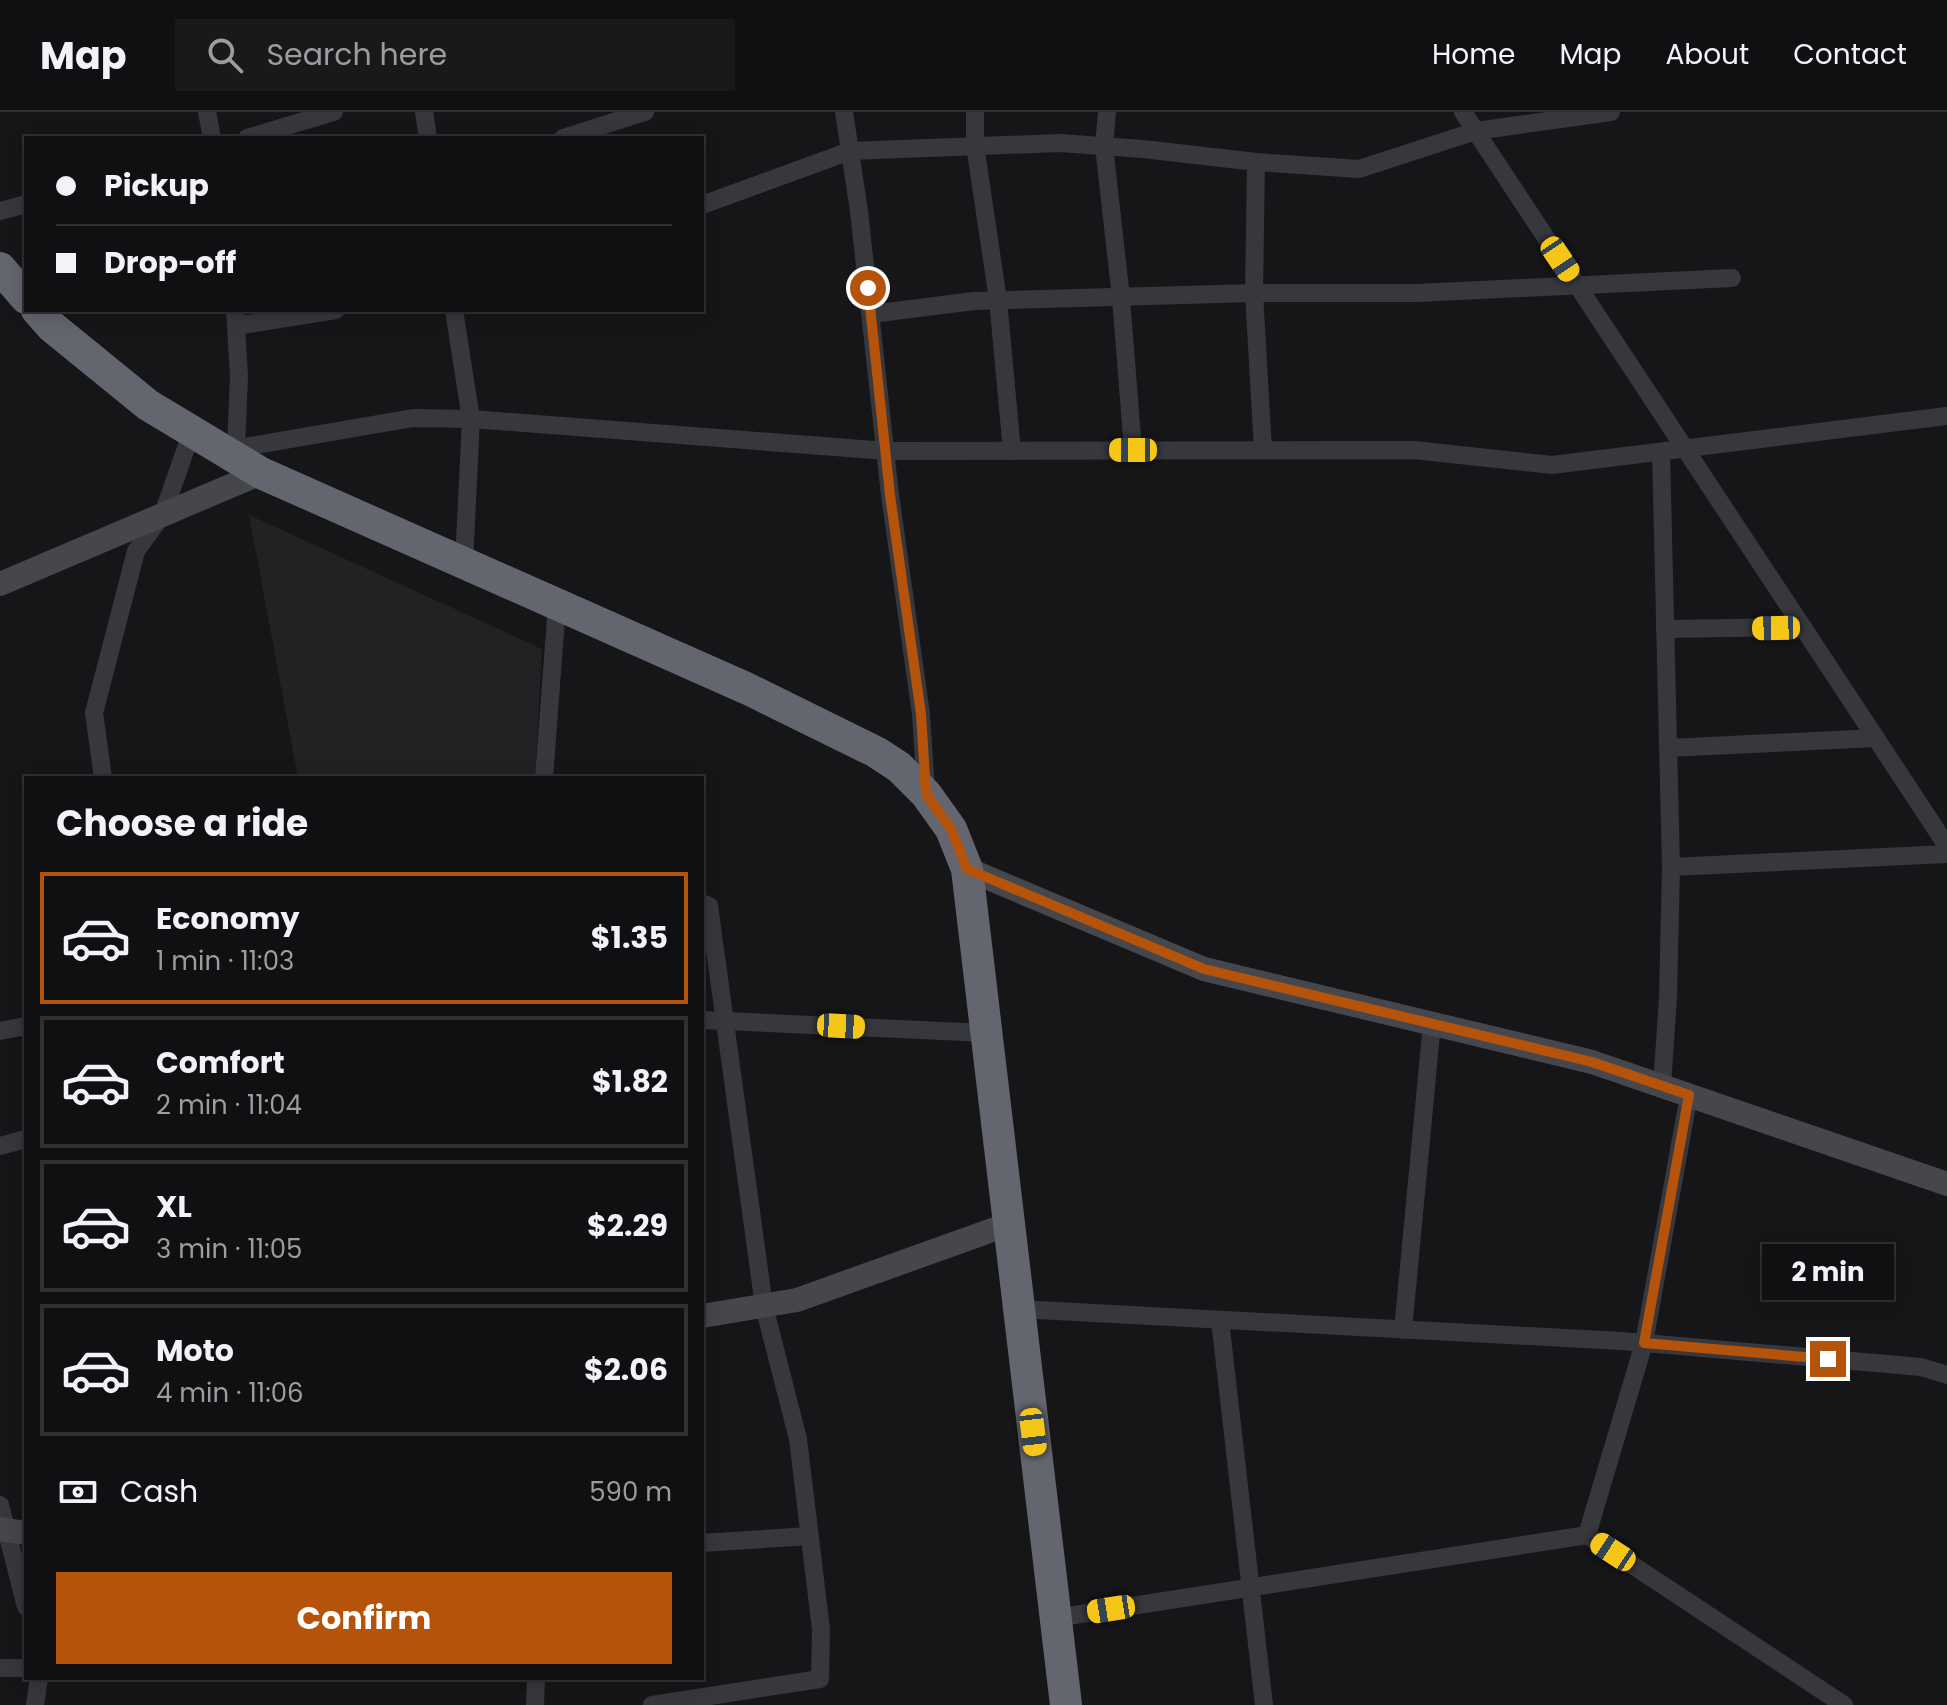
<!DOCTYPE html>
<meta charset="utf-8">
<style>
body{margin:0;font-family:Poppins,sans-serif;background:#19191b;color:#f1f3f6;height:100vh;display:flex;flex-direction:column;font-size:30px;white-space:nowrap}
*{box-sizing:border-box;margin:0}
p{font-size:26px;color:#9c9d9f}
.icon{flex:none;width:44px;height:44px;fill:none;stroke:currentColor;stroke-width:2;stroke-linecap:round;stroke-linejoin:round}
.map{position:relative;flex:1;overflow:hidden}
.side{position:absolute;left:24px;top:664px;width:680px;height:904px;display:flex;flex-direction:column;background:#101012;border-radius:0px;box-shadow:0 4px 20px #0003,0 0 0 2px #303032}
.side>*{flex:none}
.guide{position:absolute;left:24px;top:24px;width:680px;height:176px;border-radius:0px;box-shadow:0 4px 20px #0003,0 0 0 2px #303032;display:grid;align-content:center;height:176px;padding:0 32px;background:#101012}
.end{position:absolute;width:36px;height:36px;margin:-18px;border:10px solid #b45309;background:#fff;box-shadow:0 0 0 4px #fff}
.from{border-radius:50%}
.bubble{position:absolute;height:56px;border-radius:0px;background:#101012;box-shadow:0 4px 20px #0003,0 0 0 2px #303032;font-size:26px;font-weight:700;line-height:56px;text-align:center}
.car{position:absolute;width:24px;height:48px;margin:-24px -12px;border-radius:10px;box-shadow:0 0 6px 2px #0007;background:linear-gradient(#f5c518 24%,#345 0 40%,#f5c518 0 76%,#345 0 86%,#f5c518 0)}
.guide b{display:flex;align-items:center;gap:28px;height:76px;font-size:30px}
.guide b+b{border-top:2px solid #303032}
.guide i{width:20px;height:20px;background:#f1f3f6}
ul{padding:0;list-style:none}
li{display:flex;align-items:center;gap:24px;height:132px;margin:0 16px 12px;padding:0 16px;border:4px solid #303032;border-radius:0px}
li div{flex:1}
li b{display:block;font-size:30px}
li em{font-style:normal;font-weight:700}
li.on{border-color:#b45309}
li>.icon{width:72px;height:72px;stroke-width:1.5}
h2{padding:0 32px;font-size:36px;line-height:96px}
.pay{display:flex;align-items:center;gap:20px;height:88px;padding:0 32px;font-size:30px}
.pay p{margin-inline-start:auto}
.button{display:flex;gap:16px;margin-top:auto;padding:16px 32px}
.button a{flex:1;height:92px;border-radius:0px;background:#b45309;color:#fff;font-size:32px;font-weight:700;line-height:92px;text-align:center}
header{display:flex;align-items:center;gap:48px;box-sizing:border-box;height:112px;padding:0 40px;background:#101012;border-bottom:2px solid #303032}
header strong{font-size:38px}
nav{display:flex;gap:44px;margin-inline-start:auto;font-size:28px}
.search{width:560px;height:72px;background:#19191b;display:flex;align-items:center;gap:20px;box-sizing:border-box;padding:0 28px;border-radius:0px;color:#9c9d9f;font-size:30px}
.map>svg:first-child{display:block}
.built{fill:#222225}
.lines{fill:none;stroke-linecap:round;stroke-linejoin:round}
.street{stroke:#37383d;stroke-width:18}
.secondary{stroke:#45474d;stroke-width:24}
.highway{stroke:#63666e;stroke-width:32}
.route{stroke:#b45309;stroke-width:10}
</style>
<header>
<strong>Map</strong>
<div class="search"><svg class="icon" aria-label="search" viewBox="0 0 24 24"><circle cx="10" cy="10" r="6"/><path d="M15 15l6 6"/></svg>Search here</div>
<nav><a>Home</a><a>Map</a><a>About</a><a>Contact</a></nav>
</header>
<div class="map">
<svg width="1947" height="1593" viewBox="0 0 1947 1593">
<rect width="100%" height="100%" fill="#161618"/>
<path class="built" d="M 249,403 L 542,537 L 535,666 L 298,666 Z"/>
<g class="lines">
<g class="street">
<path d="M 207,0 L 212,26"/>
<path d="M 424,0 L 428,26"/>
<path d="M 844,0 L 859,99 L 890,383 L 921,602 L 926,679"/>
<path d="M 975,0 L 975,33 L 998,188 L 1012,339"/>
<path d="M 1107,0 L 1104,34 L 1121,186 L 1133,338"/>
<path d="M 1463,0 L 1947,734"/>
<path d="M 247,26 L 334,0"/>
<path d="M 563,26 L 645,0"/>
<path d="M 1256,50 L 1254,181 L 1263,338"/>
<path d="M 702,93 L 850,39 L 1060,31 L 1143,37 L 1256,50 L 1359,57 L 1476,19 L 1611,0"/>
<path d="M 0,99 L 26,92"/>
<path d="M 235,198 L 239,264 L 236,336"/>
<path d="M 454,198 L 471,307 L 464,451"/>
<path d="M 871,202 L 974,189 L 1254,181 L 1418,181 L 1732,166"/>
<path d="M 236,214 L 336,198"/>
<path d="M 227,338 L 413,306 L 471,307 L 887,339 L 1414,338 L 1552,353 L 1947,304"/>
<path d="M 1661,340 L 1671,755 L 1668,885 L 1662,974"/>
<path d="M 1665,517 L 1803,515"/>
<path d="M 1668,636 L 1876,626"/>
<path d="M 103,666 L 94,601 L 136,439 L 163,402 L 192,319"/>
<path d="M 544,666 L 557,493"/>
<path d="M 1671,755 L 1947,742"/>
<path d="M 702,908 L 986,921"/>
<path d="M 0,919 L 26,914"/>
<path d="M 0,1034 L 26,1027"/>
<path d="M 1019,1197 L 1622,1229 L 1921,1255 L 1947,1263"/>
<path d="M 1220,1208 L 1264,1593"/>
<path d="M 1403,1218 L 1432,911"/>
<path d="M 0,1393 L 26,1495"/>
<path d="M 1587,1423 L 1644,1231 L 1689,983"/>
<path d="M 702,1431 L 809,1424"/>
<path d="M 1055,1506 L 1587,1423 L 1844,1593"/>
<path d="M 0,1556 L 26,1556"/>
<path d="M 35,1593 L 39,1566"/>
<path d="M 535,1593 L 536,1566"/>
<path d="M 652,1593 L 820,1567 L 821,1517 L 798,1327 L 764,1194 L 709,794 L 702,791"/>
</g>
<g class="secondary">
<path d="M 0,472 L 261,361"/>
<path d="M 967,757 L 1204,857 L 1592,950 L 1947,1072"/>
<path d="M 702,1204 L 797,1188 L 1009,1112"/>
<path d="M 0,1417 L 26,1421"/>
</g>
<g class="highway">
<path d="M 0,156 L 26,186"/>
<path d="M 37,198 L 51,214 L 148,293 L 261,361 L 748,577 L 876,640 L 899,655 L 926,682 L 951,717 L 967,757 L 1066,1593"/>
</g>
</g>
<g class="lines">
<path class="route" d="M 868,176 L 890,383 L 921,602 L 926,682 L 951,717 L 967,757 L 1204,857 L 1592,950 L 1689,983 L 1644,1231 L 1828,1247"/>
</g>
</svg>
<i class="end from" style="left:868px;top:176px"></i>
<i class="end" style="left:1828px;top:1247px"></i>
<div class="bubble" style="left:1762px;top:1132px;width:132px">2 min</div>
<i class="car" style="left:1560px;top:147px;rotate:146deg"></i>
<i class="car" style="left:1133px;top:338px;rotate:270deg"></i>
<i class="car" style="left:1776px;top:516px;rotate:269deg"></i>
<i class="car" style="left:841px;top:914px;rotate:93deg"></i>
<i class="car" style="left:1033px;top:1320px;rotate:173deg"></i>
<i class="car" style="left:1613px;top:1440px;rotate:303deg"></i>
<i class="car" style="left:1111px;top:1497px;rotate:261deg"></i>
<div class="guide">
<b><i class="from"></i>Pickup</b>
<b><i></i>Drop-off</b>
</div>
<section class="side">
<h2>Choose a ride</h2>
<ul>
<li class="on"><svg class="icon" aria-label="car" viewBox="0 0 24 24"><path d="M5 17H2v-5l4-1 3-4h7l3 4 3 1v5h-3M9 17h6M6 11h13"/><circle cx="7" cy="17" r="2"/><circle cx="17" cy="17" r="2"/></svg><div><b>Economy</b><p>1 min · 11:03</p></div><em>$1.35</em></li>
<li><svg class="icon" aria-label="car" viewBox="0 0 24 24"><path d="M5 17H2v-5l4-1 3-4h7l3 4 3 1v5h-3M9 17h6M6 11h13"/><circle cx="7" cy="17" r="2"/><circle cx="17" cy="17" r="2"/></svg><div><b>Comfort</b><p>2 min · 11:04</p></div><em>$1.82</em></li>
<li><svg class="icon" aria-label="car" viewBox="0 0 24 24"><path d="M5 17H2v-5l4-1 3-4h7l3 4 3 1v5h-3M9 17h6M6 11h13"/><circle cx="7" cy="17" r="2"/><circle cx="17" cy="17" r="2"/></svg><div><b>XL</b><p>3 min · 11:05</p></div><em>$2.29</em></li>
<li><svg class="icon" aria-label="car" viewBox="0 0 24 24"><path d="M5 17H2v-5l4-1 3-4h7l3 4 3 1v5h-3M9 17h6M6 11h13"/><circle cx="7" cy="17" r="2"/><circle cx="17" cy="17" r="2"/></svg><div><b>Moto</b><p>4 min · 11:06</p></div><em>$2.06</em></li>
</ul>
<div class="pay"><svg class="icon" aria-label="cash" viewBox="0 0 24 24"><path d="M3 7h18v10H3z"/><circle cx="12" cy="12" r="2"/></svg>Cash<p>590 m</p></div>
<div class="button"><a>Confirm</a></div>
</section>
</div>
